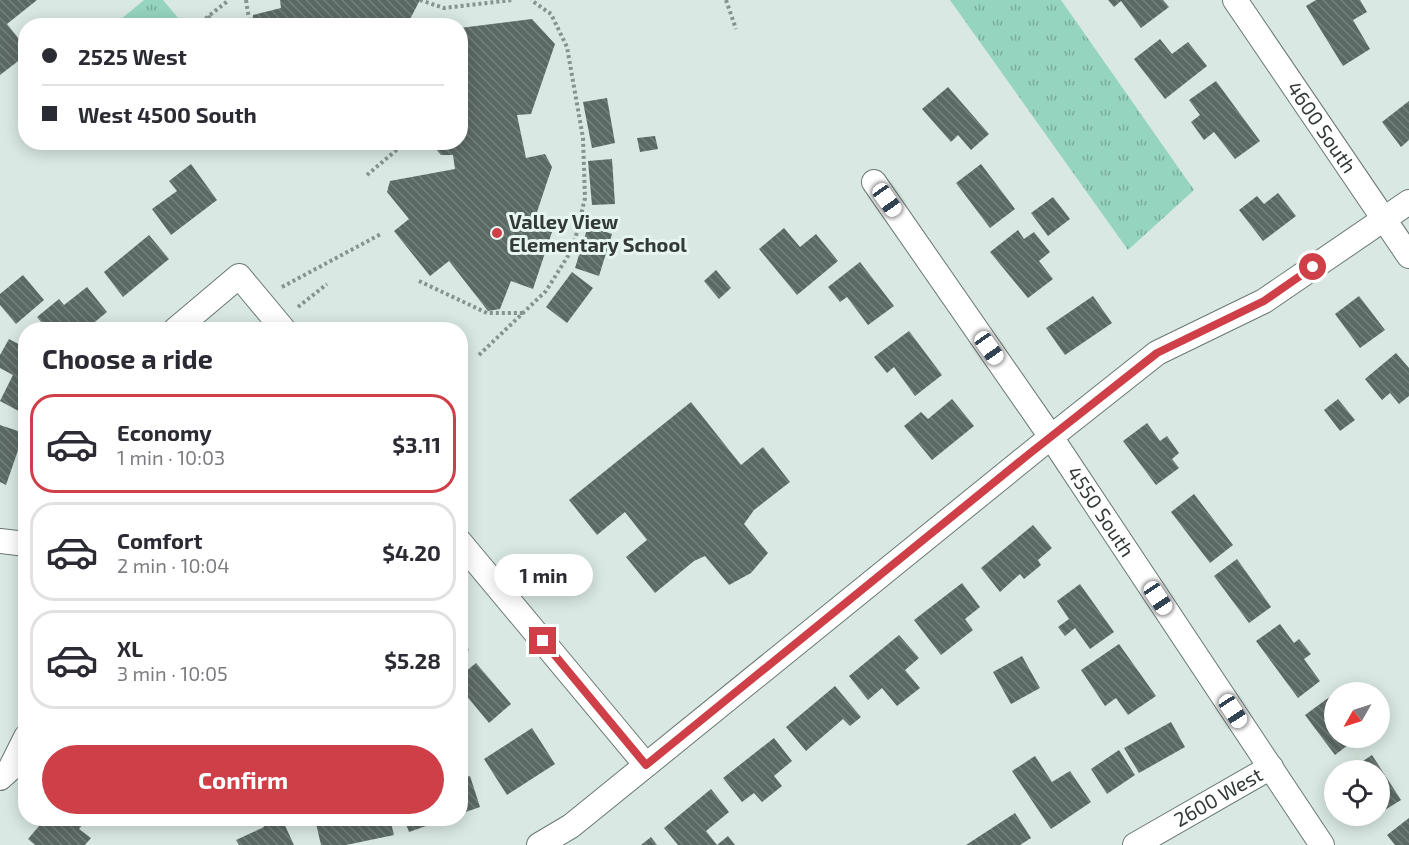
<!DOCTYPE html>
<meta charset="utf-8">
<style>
body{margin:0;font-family:"Exo 2",sans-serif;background:#f2f2f3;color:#2b2b33;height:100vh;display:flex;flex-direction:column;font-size:22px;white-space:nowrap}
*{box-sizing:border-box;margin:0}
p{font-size:20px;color:#7c7c81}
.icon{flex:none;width:33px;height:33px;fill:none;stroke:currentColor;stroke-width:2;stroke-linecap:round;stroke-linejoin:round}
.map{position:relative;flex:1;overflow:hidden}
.side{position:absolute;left:18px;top:322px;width:450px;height:504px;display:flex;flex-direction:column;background:#fff;border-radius:24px;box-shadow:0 3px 15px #0003}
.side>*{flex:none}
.banner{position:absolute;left:18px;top:18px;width:450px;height:132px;border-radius:24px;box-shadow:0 3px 15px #0003;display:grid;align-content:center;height:132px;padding:0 24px;background:#fff}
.needle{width:39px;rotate:231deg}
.fabs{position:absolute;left:1324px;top:682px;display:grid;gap:12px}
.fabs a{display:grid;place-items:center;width:66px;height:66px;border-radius:50%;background:#fff;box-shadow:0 3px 15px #0003;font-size:30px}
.end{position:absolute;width:27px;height:27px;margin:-14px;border:8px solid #ce3f48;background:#fff;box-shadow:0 0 0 3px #fff}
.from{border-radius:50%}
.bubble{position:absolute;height:42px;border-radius:21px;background:#fff;box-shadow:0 3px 15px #0003;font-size:20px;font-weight:700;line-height:42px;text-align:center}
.car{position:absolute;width:18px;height:36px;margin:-18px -9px;border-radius:8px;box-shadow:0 0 4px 2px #0007;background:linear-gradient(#fff 24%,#345 0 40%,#fff 0 76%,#345 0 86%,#fff 0)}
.banner b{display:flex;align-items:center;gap:21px;height:57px;font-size:22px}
.banner b+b{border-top:2px solid #e1e1e2}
.banner i{width:15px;height:15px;background:#2b2b33}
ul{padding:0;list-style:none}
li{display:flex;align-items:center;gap:18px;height:99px;margin:0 12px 9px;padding:0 12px;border:3px solid #e1e1e2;border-radius:24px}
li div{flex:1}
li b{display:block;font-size:22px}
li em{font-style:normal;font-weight:700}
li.current{border-color:#ce3f48}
li>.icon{width:54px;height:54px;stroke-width:1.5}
h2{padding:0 24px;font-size:27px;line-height:72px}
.action{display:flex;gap:12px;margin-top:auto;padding:12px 24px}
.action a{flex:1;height:69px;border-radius:36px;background:#ce3f48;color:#fff;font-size:24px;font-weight:700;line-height:69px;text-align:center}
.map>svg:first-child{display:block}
.grass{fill:url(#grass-tufts)}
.building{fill:url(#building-back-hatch)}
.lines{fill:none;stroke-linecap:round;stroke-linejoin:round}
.street-casing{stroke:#6a7873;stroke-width:26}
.path{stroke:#88938f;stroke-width:4;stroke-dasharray:3 3;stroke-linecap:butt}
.street{stroke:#fff;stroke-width:24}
.route{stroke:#ce3f48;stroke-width:8}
.poi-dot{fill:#ce3f48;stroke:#e6f5f0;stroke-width:2}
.labels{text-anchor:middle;stroke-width:6;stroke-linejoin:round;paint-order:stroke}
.street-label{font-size:20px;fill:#333937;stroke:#e6f5f0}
.poi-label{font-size:20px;font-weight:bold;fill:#333937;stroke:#e6f5f0;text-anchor:start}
</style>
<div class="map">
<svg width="1409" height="845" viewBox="0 0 1409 845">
<defs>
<pattern id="grass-tufts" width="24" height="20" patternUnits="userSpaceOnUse" patternTransform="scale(1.5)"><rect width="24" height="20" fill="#95d4be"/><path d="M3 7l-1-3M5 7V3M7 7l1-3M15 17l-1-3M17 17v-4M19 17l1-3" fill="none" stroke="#7aad9b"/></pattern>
<pattern id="building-back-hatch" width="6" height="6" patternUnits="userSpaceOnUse" patternTransform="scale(1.5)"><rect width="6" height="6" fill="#5b6964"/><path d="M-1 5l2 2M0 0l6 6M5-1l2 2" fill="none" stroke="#75807c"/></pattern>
</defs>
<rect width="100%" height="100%" fill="#d9e8e2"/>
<g class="grass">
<path d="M 144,0 L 163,0 L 184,25 L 114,25 Z"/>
<path d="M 950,0 L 1061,0 L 1194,190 L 1128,250 Z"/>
</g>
<g class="building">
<path d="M 0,0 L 37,0 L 7,24 L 26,48 L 26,55 L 0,75 Z"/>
<path d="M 280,0 L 420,0 L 408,23 L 413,26 L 252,26 L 253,15 L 281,8 Z"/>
<path d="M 1108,0 L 1163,0 L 1169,7 L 1141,28 L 1121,1 L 1114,7 Z"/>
<path d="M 1316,0 L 1360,0 L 1367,12 L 1353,20 L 1370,49 L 1343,66 L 1306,6 Z"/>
<path d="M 532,19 L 555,44 L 531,114 L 517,115 L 526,158 L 545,154 L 552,167 L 533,224 L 552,232 L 533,289 L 511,281 L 500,309 L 488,311 L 449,261 L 430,276 L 394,231 L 409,219 L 387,192 L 390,181 L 455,169 L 453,155 L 441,155 L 430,142 L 460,142 L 460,28 Z"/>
<path d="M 1160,39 L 1172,54 L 1188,42 L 1207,66 L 1165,99 L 1134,59 Z"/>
<path d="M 1216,81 L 1260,141 L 1235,159 L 1214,132 L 1204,140 L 1191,122 L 1200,115 L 1189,100 Z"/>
<path d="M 948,87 L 989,134 L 971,150 L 958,135 L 951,142 L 922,109 Z"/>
<path d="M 607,98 L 615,143 L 592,148 L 583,102 Z"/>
<path d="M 1409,101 L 1409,140 L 1401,147 L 1382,122 Z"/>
<path d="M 655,136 L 658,149 L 640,152 L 637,138 Z"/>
<path d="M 612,159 L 615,204 L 592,205 L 588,161 Z"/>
<path d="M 191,164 L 217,200 L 171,235 L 152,209 L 177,191 L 169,181 Z"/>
<path d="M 981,164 L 1015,209 L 990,228 L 956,183 Z"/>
<path d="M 1278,193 L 1296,216 L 1263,241 L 1239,210 L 1257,196 L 1264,204 Z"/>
<path d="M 1053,197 L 1070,219 L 1048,236 L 1031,213 Z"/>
<path d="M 588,226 L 612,234 L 599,276 L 575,268 Z"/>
<path d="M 784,228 L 800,247 L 816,234 L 838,261 L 797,295 L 759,249 Z"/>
<path d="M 1018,230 L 1024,239 L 1034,232 L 1050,252 L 1039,261 L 1053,279 L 1028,298 L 990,252 Z"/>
<path d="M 149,235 L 169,259 L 123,297 L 104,272 Z"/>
<path d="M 860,262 L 894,306 L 868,325 L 847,297 L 840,302 L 828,287 Z"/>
<path d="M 716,270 L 731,288 L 719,299 L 704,281 Z"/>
<path d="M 572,272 L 593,288 L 567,323 L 546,307 Z"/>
<path d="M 23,275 L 44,300 L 16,324 L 0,305 L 0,294 Z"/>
<path d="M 87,287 L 107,312 L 85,330 L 48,330 L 37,317 L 59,299 L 64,305 Z"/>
<path d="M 1093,296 L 1112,323 L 1065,355 L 1046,328 Z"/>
<path d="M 1359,296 L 1385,330 L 1360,348 L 1335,314 Z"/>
<path d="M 909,331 L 942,375 L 915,396 L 894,367 L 887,373 L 874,357 Z"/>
<path d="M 9,339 L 26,348 L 26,415 L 0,401 L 13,375 L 0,368 L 0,355 Z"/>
<path d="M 1396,353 L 1409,368 L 1409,396 L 1399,404 L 1390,393 L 1382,400 L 1365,379 Z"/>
<path d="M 952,399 L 974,426 L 932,460 L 904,426 L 921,412 L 928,419 Z"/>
<path d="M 1338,399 L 1355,420 L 1340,431 L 1324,410 Z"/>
<path d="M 691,402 L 741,465 L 763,447 L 790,482 L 754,510 L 744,524 L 768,553 L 751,573 L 729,585 L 705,556 L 694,561 L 655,593 L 626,557 L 647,540 L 625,512 L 597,535 L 569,500 Z"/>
<path d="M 1147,423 L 1160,441 L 1167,436 L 1179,453 L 1172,459 L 1179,468 L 1156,485 L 1123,441 Z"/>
<path d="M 0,425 L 24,433 L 6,485 L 0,482 Z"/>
<path d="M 1194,494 L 1233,545 L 1210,563 L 1171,512 Z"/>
<path d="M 1033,525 L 1052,548 L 1038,560 L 1041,565 L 1024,579 L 1020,574 L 1000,592 L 981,568 Z"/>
<path d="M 1237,559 L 1271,607 L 1249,623 L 1214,576 Z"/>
<path d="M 962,583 L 980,607 L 965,619 L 973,630 L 941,655 L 914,620 Z"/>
<path d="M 1080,584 L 1114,632 L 1090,649 L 1075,628 L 1065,636 L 1058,627 L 1069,619 L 1057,601 Z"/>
<path d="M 1280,624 L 1294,643 L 1299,639 L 1311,654 L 1304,659 L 1320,681 L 1298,698 L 1256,641 Z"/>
<path d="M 899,635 L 919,658 L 905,670 L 920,688 L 897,706 L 882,688 L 868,700 L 849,676 Z"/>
<path d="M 460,640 L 469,650 L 460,656 Z"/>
<path d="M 1119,644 L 1156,696 L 1128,715 L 1116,698 L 1105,706 L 1081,670 Z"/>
<path d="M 1022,656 L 1040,688 L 1011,704 L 993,672 Z"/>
<path d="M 476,663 L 511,704 L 489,723 L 460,688 L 460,676 Z"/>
<path d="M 835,686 L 861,717 L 850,726 L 843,719 L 806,751 L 786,727 Z"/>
<path d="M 1335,693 L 1335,738 L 1357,738 L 1335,755 L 1305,715 Z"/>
<path d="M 1171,722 L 1185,747 L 1139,773 L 1124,748 Z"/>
<path d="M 532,728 L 555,764 L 507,795 L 484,759 Z"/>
<path d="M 774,738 L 792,761 L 774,776 L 782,786 L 762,802 L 754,793 L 742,802 L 723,778 Z"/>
<path d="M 1119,750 L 1135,775 L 1107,794 L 1091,769 Z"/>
<path d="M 1372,755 L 1401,800 L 1380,813 L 1380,771 L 1348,771 Z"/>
<path d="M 1035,756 L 1052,782 L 1070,771 L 1091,802 L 1051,829 L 1012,771 Z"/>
<path d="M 470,776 L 480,807 L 460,814 L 460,779 Z"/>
<path d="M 711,789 L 729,812 L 706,831 L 717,845 L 678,845 L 664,828 Z"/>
<path d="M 1015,813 L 1031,838 L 1020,845 L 966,845 Z"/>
<path d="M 1409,818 L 1409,845 L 1395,845 L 1387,835 Z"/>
<path d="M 45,819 L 87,819 L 79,829 L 91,838 L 85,845 L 35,845 L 28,839 Z"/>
<path d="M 263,819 L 282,819 L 294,845 L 239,845 L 236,840 L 264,827 L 261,820 Z"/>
<path d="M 315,819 L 390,819 L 394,835 L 346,845 L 321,845 Z"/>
<path d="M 404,819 L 446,819 L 409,832 Z"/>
<path d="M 728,836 L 735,845 L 717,845 Z"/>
<path d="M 651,837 L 657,845 L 641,845 Z"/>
</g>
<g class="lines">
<g class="street-casing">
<g id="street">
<path id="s1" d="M 1235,0 L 1409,256"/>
<path id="s2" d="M 874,182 L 1051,437 L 1322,845"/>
<path d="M 175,330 L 239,276 L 284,330"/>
<path d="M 0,541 L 26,544"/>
<path d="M 460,542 L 646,765"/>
<path d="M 0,778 L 10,769 L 26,737"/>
<path d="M 539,845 L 571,826 L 1051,437 L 1157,353 L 1264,301 L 1409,202"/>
<path id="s3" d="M 1135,845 L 1271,767"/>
</g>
</g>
<g class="path">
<path d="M 246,0 L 250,26"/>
<path d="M 420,0 L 444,8 L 512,0"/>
<path d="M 726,0 L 736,29"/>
<path d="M 208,16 L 216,26"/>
<path d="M 196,26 L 229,0"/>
<path d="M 367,175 L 406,142"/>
<path d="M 419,281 L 487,313 L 523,313"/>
<path d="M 282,287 L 381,234"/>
<path d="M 298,307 L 327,284"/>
<path d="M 479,355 L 546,291 L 573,248 L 585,198 L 583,138 L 567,47 L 551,14 L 531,0"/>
</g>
<use href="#street" class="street"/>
</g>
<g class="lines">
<path class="route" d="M 543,641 L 646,765 L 1029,454 L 1157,353 L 1264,301 L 1313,267"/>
</g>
<circle class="poi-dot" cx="497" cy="233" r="6"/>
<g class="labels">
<g class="street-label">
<text dy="7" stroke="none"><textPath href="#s1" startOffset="154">4600 South</textPath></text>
<text dy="7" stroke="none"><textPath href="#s2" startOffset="400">4550 South</textPath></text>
<text dy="7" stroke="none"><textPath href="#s3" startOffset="96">2600 West</textPath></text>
</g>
<g class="poi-label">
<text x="509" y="229">Valley View<tspan x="509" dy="23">Elementary School</tspan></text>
</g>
</g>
</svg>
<div class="fabs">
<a><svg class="needle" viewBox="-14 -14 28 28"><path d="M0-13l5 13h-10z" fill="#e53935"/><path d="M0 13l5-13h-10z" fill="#7c7c81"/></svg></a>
<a><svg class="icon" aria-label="locate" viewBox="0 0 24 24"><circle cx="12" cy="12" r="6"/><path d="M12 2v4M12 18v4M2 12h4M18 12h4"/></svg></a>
</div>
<i class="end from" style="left:1313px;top:267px"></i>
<i class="end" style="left:543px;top:641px"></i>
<div class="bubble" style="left:494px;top:554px;width:99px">1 min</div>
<i class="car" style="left:887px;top:200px;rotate:145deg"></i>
<i class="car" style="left:989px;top:348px;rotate:145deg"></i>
<i class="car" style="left:1158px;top:598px;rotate:146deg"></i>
<i class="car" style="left:1233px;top:711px;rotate:147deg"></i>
<div class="banner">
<b><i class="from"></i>2525 West</b>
<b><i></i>West 4500 South</b>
</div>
<section class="side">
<h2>Choose a ride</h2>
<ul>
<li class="current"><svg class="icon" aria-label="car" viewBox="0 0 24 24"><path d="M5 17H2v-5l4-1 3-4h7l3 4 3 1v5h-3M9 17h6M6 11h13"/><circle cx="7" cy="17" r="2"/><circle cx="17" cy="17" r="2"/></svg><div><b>Economy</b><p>1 min · 10:03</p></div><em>$3.11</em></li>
<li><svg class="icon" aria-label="car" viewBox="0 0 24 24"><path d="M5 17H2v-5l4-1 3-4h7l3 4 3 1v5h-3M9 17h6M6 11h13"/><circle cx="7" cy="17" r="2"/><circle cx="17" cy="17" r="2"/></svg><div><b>Comfort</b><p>2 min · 10:04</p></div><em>$4.20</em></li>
<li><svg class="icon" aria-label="car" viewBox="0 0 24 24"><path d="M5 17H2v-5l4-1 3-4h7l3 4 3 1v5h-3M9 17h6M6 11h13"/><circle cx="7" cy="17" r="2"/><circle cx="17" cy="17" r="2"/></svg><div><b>XL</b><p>3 min · 10:05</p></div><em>$5.28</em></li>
</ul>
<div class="action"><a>Confirm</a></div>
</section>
</div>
